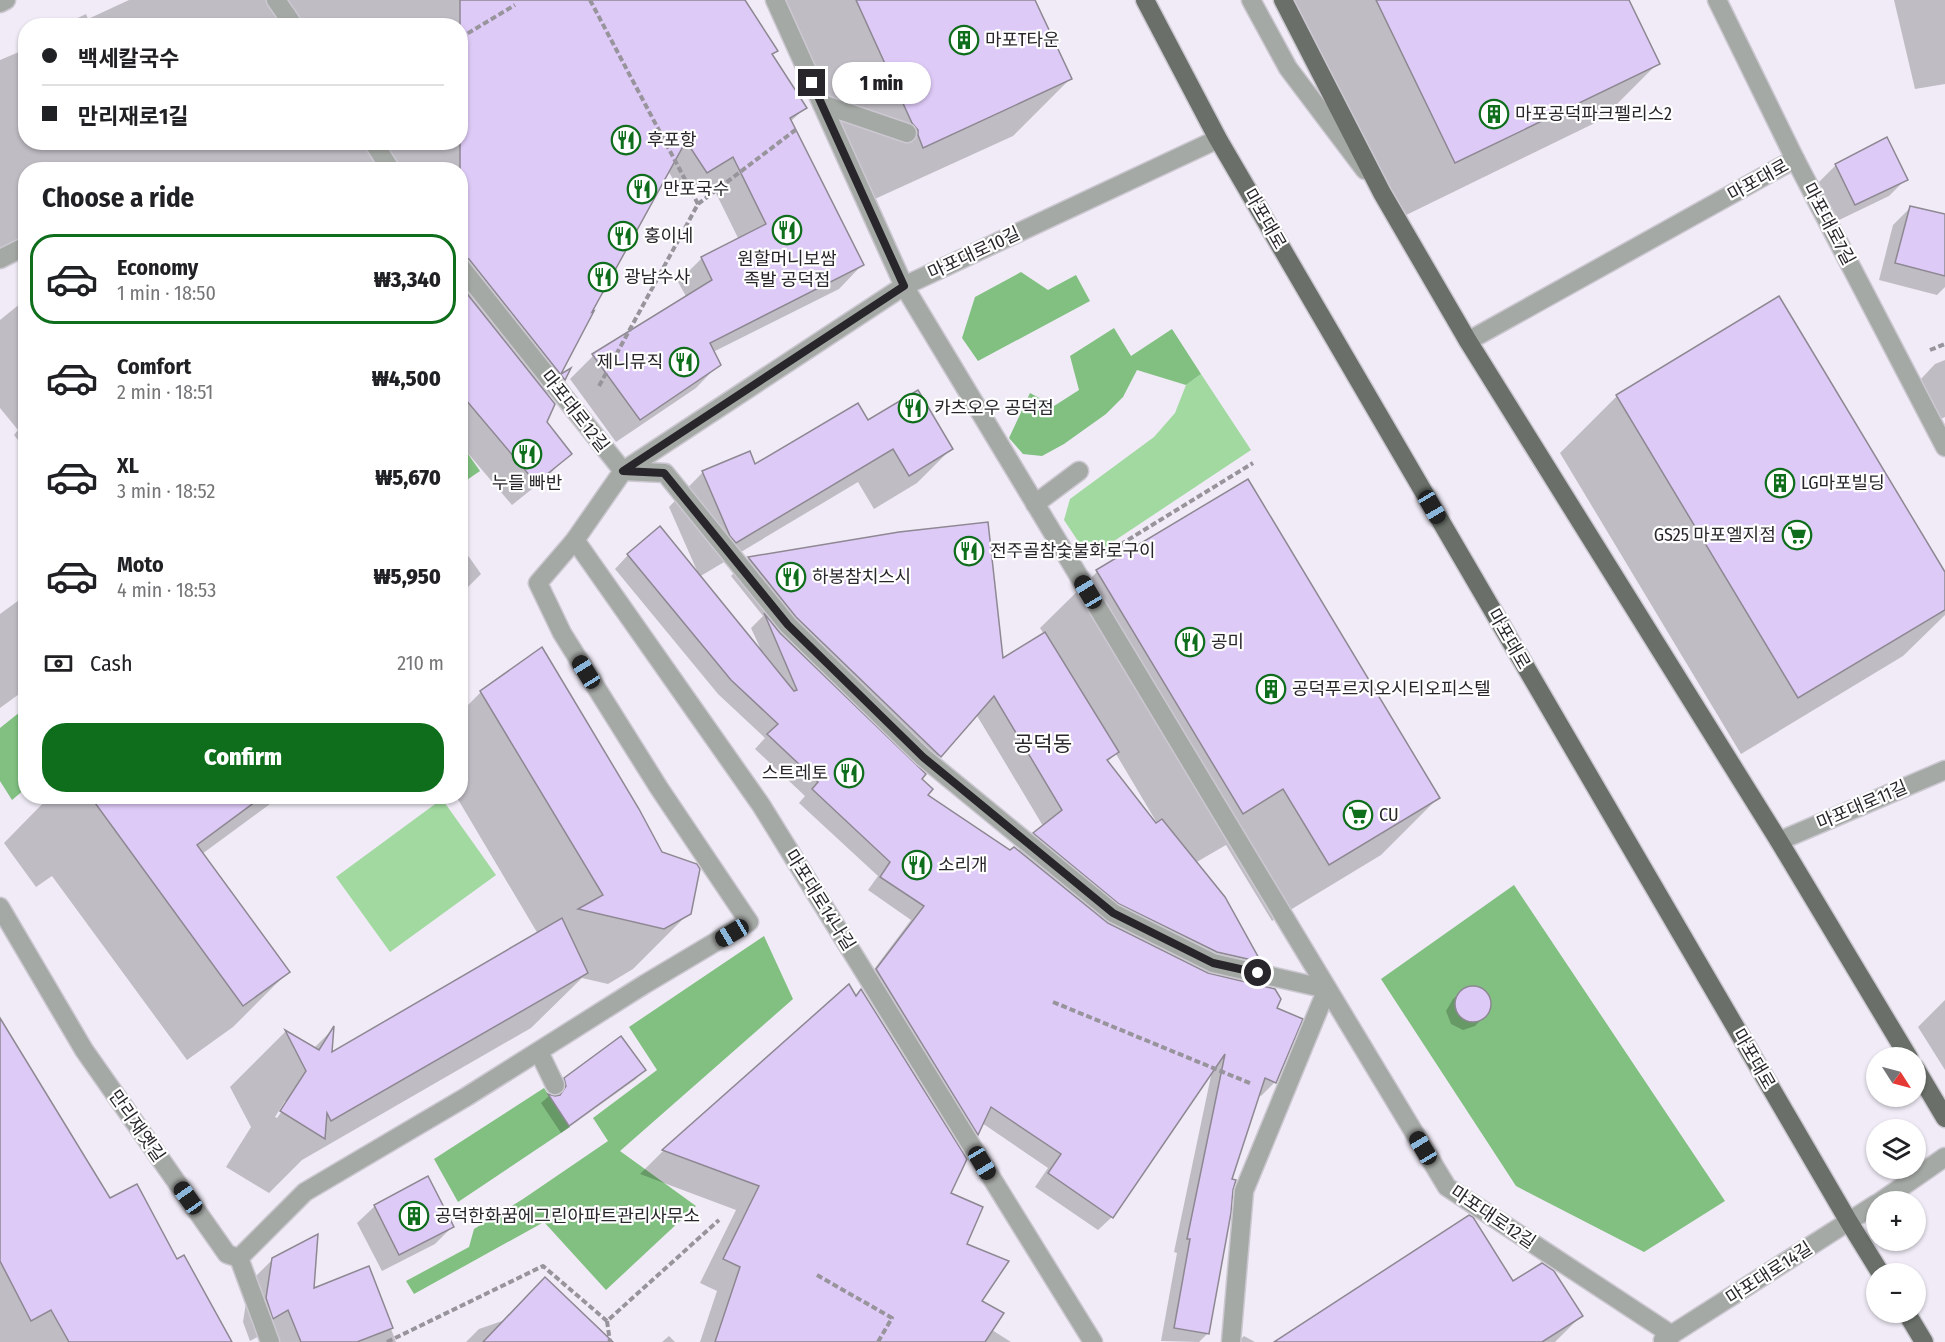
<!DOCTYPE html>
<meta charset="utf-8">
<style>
body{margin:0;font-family:"Fira Sans Condensed","Noto Sans KR",sans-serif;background:#f2f2f2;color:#202124;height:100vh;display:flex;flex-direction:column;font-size:22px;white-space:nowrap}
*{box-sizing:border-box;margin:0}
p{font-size:20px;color:#757577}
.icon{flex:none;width:33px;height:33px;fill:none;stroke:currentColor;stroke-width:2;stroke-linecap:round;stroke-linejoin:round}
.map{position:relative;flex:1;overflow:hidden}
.drawer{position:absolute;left:18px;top:162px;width:450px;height:642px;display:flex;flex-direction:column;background:#fff;border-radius:24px;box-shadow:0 2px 4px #0004}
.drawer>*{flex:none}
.top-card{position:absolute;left:18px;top:18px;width:450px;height:132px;border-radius:24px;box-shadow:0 2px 4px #0004;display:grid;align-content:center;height:132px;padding:0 24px;background:#fff}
.needle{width:39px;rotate:126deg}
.controls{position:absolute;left:1866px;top:1047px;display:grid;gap:12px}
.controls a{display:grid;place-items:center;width:60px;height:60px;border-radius:50%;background:#fff;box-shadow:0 2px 4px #0004;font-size:30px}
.end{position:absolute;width:27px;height:27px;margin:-14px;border:8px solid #28262a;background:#fff;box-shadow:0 0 0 3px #fff}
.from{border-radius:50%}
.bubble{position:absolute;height:42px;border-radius:21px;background:#fff;box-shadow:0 2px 4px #0004;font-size:20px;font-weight:800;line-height:42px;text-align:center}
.car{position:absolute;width:18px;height:36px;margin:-18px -9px;border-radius:8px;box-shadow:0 0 4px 2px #0007;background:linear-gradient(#222 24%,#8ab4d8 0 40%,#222 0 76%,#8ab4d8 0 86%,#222 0)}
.top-card b{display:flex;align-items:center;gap:21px;height:57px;font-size:22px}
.top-card b+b{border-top:2px solid #e0e0e0}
.top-card i{width:15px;height:15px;background:#202124}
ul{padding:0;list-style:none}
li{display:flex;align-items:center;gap:18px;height:90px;margin:0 12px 9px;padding:0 12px;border:3px solid transparent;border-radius:24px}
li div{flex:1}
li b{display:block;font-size:22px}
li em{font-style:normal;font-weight:800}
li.selected{border-color:#0e6e1c}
li>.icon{width:54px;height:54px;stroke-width:1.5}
h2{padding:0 24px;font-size:27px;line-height:72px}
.pay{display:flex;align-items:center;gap:15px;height:66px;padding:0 24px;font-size:22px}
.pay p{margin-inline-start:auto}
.button{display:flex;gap:12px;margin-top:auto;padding:12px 24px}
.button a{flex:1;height:69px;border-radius:24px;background:#0e6e1c;color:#fff;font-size:24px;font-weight:800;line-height:69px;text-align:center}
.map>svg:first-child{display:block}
.green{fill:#a1d9a0}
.forest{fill:#81c081}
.shadow{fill:#0003;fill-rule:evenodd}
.building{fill:#decaf7;stroke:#8d8892;stroke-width:1.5}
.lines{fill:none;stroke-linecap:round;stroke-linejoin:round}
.minor-casing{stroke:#ccc8d1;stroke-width:21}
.major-casing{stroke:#ccc8d1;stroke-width:21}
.path{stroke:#98949c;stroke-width:4;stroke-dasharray:6 3;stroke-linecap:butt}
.minor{stroke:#a5a9a5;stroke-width:18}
.major{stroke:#6a7069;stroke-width:18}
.route{stroke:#28262a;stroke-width:8}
.labels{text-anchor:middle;stroke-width:4.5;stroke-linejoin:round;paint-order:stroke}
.poi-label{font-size:18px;fill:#28262a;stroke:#fff;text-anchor:start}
.street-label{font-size:18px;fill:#28262a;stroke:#fff}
.quarter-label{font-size:21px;fill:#28262a;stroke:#fff}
</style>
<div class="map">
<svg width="1945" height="1342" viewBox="0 0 1945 1342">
<rect width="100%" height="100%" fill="#f0ebf6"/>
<g class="green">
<path d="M 1201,374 L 1251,450 L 1102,549 L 1080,544 L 1064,520 L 1070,499 L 1154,437 L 1175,413 L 1186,385 Z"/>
<path d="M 442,799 L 496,875 L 390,952 L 336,877 Z"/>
</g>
<g class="forest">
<path d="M 1021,272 L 1048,290 L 1076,275 L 1090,301 L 978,361 L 962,338 L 975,297 Z"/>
<path d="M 1114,328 L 1131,356 L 1172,329 L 1201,374 L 1186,385 L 1137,370 L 1123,397 L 1106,414 L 1064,444 L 1042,456 L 1023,454 L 1009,438 L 1030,393 L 1054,406 L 1079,390 L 1070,356 Z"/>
<path d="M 461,444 L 480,471 L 461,484 L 460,484 Z"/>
<path d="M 25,708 L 25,789 L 12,800 L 0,781 L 0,728 Z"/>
<path d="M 1514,885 L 1725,1201 L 1644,1252 L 1516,1186 L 1381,979 Z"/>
<path d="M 764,936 L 793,999 L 620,1151 L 696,1206 L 606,1290 L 544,1222 L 414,1294 L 406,1281 L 469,1247 L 474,1229 L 523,1199 L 608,1141 L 593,1118 L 657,1070 L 629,1027 Z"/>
<path d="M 544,1088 L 570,1127 L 458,1202 L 434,1159 Z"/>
</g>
<g class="shadow">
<path d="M 129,0 L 743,0 L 776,50 L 771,55 L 805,108 L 790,122 L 862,265 L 839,289 L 713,352 L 719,364 L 696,388 L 616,442 L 570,379 L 593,356 L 687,298 L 678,282 L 702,258 L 739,240 L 709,179 L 683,195 L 668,171 L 557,378 L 568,371 L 564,380 L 547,396 L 545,423 L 570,453 L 547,477 L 512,505 L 460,444 L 460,170 L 26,170 L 26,250 L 0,259 L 0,60 L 26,49 L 26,142 L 460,142 L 460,26 L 61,26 L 86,14 L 88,19 Z"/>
<path d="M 773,0 L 1034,0 L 1070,79 L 1013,136 L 866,203 Z"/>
<path d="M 1292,0 L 1627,0 L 1658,63 L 1601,120 L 1398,219 Z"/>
<path d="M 1894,0 L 1945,0 L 1945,84 L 1915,89 Z"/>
<path d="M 1836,165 L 1906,179 L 1889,196 L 1837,221 L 1819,182 Z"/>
<path d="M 1911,207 L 1945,216 L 1945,287 L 1937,295 L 1879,280 L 1893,225 Z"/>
<path d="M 26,299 L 26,450 L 14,435 L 18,430 L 0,408 L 0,320 Z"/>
<path d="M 1945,360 L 1945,417 L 1936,421 L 1920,380 L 1935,364 Z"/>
<path d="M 1617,396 L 1945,574 L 1945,615 L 1903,656 L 1741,754 L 1560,453 Z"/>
<path d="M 868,422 L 951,449 L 917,483 L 874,509 L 858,482 L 699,577 L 762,652 L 751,628 L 763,616 L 731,576 L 748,559 L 899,533 L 1001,660 L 1044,634 L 1040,628 L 1097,572 L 1438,798 L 1381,855 L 1272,921 L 1226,845 L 1195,863 L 1224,898 L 1259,962 L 1239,982 L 1275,1009 L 1301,1020 L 1275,1082 L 1261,1096 L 1258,1094 L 1230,1180 L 1208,1333 L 1199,1342 L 1161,1341 L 1177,1253 L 1174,1252 L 1212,1071 L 1112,1217 L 1098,1230 L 1035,1187 L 1048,1168 L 982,1123 L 977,1134 L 964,1147 L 863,984 L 911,920 L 868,890 L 878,876 L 799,803 L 805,796 L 755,749 L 765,738 L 718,694 L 615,569 L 628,555 L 698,573 L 669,507 L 703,472 L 754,466 ZM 976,714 L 1043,826 L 1017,851 L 1010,852 L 926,795 L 919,779 L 923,773 ZM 1116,754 L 1160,828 L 1159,829 L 1107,762 Z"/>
<path d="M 460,544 L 481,574 L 460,595 Z"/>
<path d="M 26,595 L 26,689 L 0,708 L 0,614 Z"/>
<path d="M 481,692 L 689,913 L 633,969 L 608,984 L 582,978 L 531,1028 L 302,1160 L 269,1193 L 226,1167 L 251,1127 L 230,1087 L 285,1032 L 314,1048 L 332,1030 L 330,1054 L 538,934 L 456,796 L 460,796 L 460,713 ZM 285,1101 L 289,1101 L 277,1118 L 275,1117 Z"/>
<path d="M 50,796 L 281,796 L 202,854 L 288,972 L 233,1027 L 187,1060 L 52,876 L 36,887 L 4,843 Z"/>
<path d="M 1475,986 L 1486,992 L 1491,1005 L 1484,1017 L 1475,1026 L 1463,1030 L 1451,1024 L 1446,1011 L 1453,999 L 1462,991 Z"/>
<path d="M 848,987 L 949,1194 L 965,1245 L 979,1302 L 992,1330 L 1011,1342 L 700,1342 L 717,1291 L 700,1283 L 736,1210 L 640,1174 L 663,1151 Z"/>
<path d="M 1945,1000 L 1945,1070 L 1918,1027 Z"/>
<path d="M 0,1021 L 109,1200 L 176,1261 L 229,1342 L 0,1342 Z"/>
<path d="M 644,1070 L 636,1079 L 561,1133 L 541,1103 L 549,1096 L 555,1098 L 558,1096 L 556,1087 L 565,1079 Z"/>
<path d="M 375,1206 L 452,1227 L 435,1244 L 382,1271 L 357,1223 Z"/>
<path d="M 273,1259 L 312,1290 L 368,1268 L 396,1342 L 268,1342 L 265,1333 L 250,1341 L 243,1322 L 249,1283 Z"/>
<path d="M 1513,1283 L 1581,1316 L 1555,1342 L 1276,1342 Z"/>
<path d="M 505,1320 L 611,1342 L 466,1342 L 479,1329 Z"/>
<path d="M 669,1336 L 675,1342 L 662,1342 Z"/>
<path d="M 1244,1336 L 1255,1342 L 1238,1342 Z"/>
</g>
<g class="building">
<path d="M 460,0 L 745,0 L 778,51 L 772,54 L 807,108 L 790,118 L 864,265 L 710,343 L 721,365 L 640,420 L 592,354 L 712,280 L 701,257 L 766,224 L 733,157 L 707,173 L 686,141 L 592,312 L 594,311 L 561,374 L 571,368 L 565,380 L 469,259 L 460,255 Z"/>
<path d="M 856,0 L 1035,0 L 1072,79 L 923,148 L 918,135 L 918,130 L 912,123 Z"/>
<path d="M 1376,0 L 1629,0 L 1660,64 L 1455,163 Z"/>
<path d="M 1887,137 L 1908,180 L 1855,205 L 1835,164 Z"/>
<path d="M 1910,206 L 1945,214 L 1945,276 L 1895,263 Z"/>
<path d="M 460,285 L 555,404 L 547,422 L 572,454 L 536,483 L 460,393 Z"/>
<path d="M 1779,296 L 1945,572 L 1945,610 L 1798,698 L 1616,395 Z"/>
<path d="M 918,390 L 953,449 L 909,476 L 893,449 L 736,543 L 730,536 L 702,471 L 750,451 L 755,464 L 858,403 L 868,420 Z"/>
<path d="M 1248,479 L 1440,798 L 1329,865 L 1283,789 L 1243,814 L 1096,570 Z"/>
<path d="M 988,522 L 1003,658 L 1045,632 L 1119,752 L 1107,760 L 1156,823 L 1162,819 L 1225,897 L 1261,962 L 1217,952 L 1119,904 L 1033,833 L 1062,810 L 994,696 L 941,757 L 796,617 L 748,557 L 899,532 Z"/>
<path d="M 660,526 L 794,691 L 797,690 L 764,613 L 780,633 L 926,774 L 922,779 L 933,789 L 928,795 L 1010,850 L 1014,847 L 1108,923 L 1208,973 L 1275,989 L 1281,999 L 1277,1008 L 1303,1019 L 1276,1083 L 1265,1078 L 1232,1179 L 1236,1180 L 1233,1190 L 1231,1213 L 1209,1334 L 1174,1328 L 1190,1239 L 1187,1239 L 1225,1054 L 1113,1218 L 1048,1173 L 1061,1154 L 991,1107 L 978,1135 L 876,969 L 924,906 L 880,877 L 890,862 L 812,789 L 818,782 L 767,734 L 778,724 L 731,680 L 627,554 Z"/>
<path d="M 542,647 L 639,809 L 662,852 L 697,864 L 700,869 L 691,914 L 664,929 L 578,909 L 603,895 L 480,691 Z"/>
<path d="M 90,796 L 263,796 L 197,845 L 290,972 L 243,1006 Z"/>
<path d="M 562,918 L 588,973 L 331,1121 L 327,1113 L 325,1139 L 280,1111 L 306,1071 L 285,1030 L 319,1050 L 334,1026 L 332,1052 Z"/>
<path d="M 849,984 L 856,996 L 861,989 L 967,1159 L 951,1193 L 983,1207 L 967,1244 L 1009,1261 L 982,1301 L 1004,1313 L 985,1342 L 715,1342 L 740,1267 L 723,1259 L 759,1186 L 662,1150 Z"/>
<circle cx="1473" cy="1004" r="18"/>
<path d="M 0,1018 L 110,1198 L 137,1184 L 177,1259 L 184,1255 L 232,1342 L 69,1342 L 51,1310 L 31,1321 L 0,1261 Z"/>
<path d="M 621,1036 L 646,1070 L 569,1126 L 548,1094 L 555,1096 L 560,1095 L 566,1086 L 564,1078 Z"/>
<path d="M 428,1176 L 454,1227 L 399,1255 L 374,1205 Z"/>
<path d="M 1469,1215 L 1473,1217 L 1513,1281 L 1542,1263 L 1554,1271 L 1583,1316 L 1542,1342 L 1274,1342 Z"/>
<path d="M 318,1234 L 314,1288 L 369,1266 L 393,1328 L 357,1342 L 301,1342 L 288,1310 L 273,1319 L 266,1298 L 272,1258 Z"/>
<path d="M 545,1277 L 613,1342 L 483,1342 Z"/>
</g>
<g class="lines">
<g class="minor-casing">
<g id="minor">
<path d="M 276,0 L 294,26"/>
<path d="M 775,0 L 904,286 L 1447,1187 L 1672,1335"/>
<path d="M 1251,0 L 1288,68 L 1365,170"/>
<path d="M 1717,0 L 1795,159 L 1945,447"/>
<path d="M 0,3 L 6,0"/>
<path d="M 822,104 L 907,133"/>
<path d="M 373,142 L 391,170"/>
<path d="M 0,259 L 26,246"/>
<path d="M 460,266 L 623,471 L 665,473 L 788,625 L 923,757 L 1113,913 L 1213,963 L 1327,989"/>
<path d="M 1468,341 L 1795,159"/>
<path d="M 1035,504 L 1079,471"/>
<path d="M 1779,841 L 1945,770"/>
<path d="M 0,907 L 84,1050 L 227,1254 L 239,1258 L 270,1342"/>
<path d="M 539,1052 L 555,1085"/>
<path d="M 1880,1202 L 1945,1157"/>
<path d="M 239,1258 L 305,1192 L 466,1097 L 645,984 L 749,922 L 659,788 L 562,633 L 538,583 L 575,540"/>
<path d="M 1663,1340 L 1876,1204"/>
<path d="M 1093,1342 L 761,805 L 575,540 L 623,471 L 904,286 L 1218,139"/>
<path d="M 1231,1342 L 1244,1191 L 1327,989"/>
</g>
</g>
<g class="major-casing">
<g id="major">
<path d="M 1145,0 L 1218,139 L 1849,1222 L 1881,1274"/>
<path d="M 1283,0 L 1382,193 L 1468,341 L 1779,841 L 1909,1058"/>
<path d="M 1916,1069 L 1945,1118"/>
<path d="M 1906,1312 L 1924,1342"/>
</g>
</g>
<g class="path">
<path d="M 590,0 L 698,204 L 598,388"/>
<path d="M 460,38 L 515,5"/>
<path d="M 698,204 L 798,128"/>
<path d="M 1930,350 L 1945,344"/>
<path d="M 1105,554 L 1253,463"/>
<path d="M 1053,1002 L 1252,1084"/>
<path d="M 817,1275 L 892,1318 L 878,1342"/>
<path d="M 607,1321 L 610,1342"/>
<path d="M 387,1342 L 543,1266 L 607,1321 L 719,1220"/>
</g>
<use href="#minor" class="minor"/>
<use href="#major" class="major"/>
</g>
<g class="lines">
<path class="route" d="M 812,83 L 904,286 L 623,471 L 664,473 L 788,625 L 923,757 L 1113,913 L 1213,963 L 1258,973"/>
</g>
<defs>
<g id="building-ring" transform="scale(1.5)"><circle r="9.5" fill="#fff" stroke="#0e6e1c" stroke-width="1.5"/><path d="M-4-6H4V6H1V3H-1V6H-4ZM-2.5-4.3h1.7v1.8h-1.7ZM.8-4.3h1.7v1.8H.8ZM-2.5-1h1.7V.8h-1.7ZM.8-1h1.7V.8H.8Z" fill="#0e6e1c"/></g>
<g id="restaurant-ring" transform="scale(1.5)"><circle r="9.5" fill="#fff" stroke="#0e6e1c" stroke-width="1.5"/><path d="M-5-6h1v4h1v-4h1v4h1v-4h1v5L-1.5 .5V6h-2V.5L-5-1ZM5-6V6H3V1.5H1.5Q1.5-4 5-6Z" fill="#0e6e1c"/></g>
<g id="supermarket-ring" transform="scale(1.5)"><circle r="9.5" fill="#fff" stroke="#0e6e1c" stroke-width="1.5"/><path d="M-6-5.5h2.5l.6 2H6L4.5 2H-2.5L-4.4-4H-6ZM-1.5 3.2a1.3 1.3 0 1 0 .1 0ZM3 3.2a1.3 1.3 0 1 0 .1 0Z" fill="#0e6e1c"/></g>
</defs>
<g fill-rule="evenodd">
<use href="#building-ring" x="964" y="40"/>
<use href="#building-ring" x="1494" y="114"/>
<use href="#restaurant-ring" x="626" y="140"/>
<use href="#restaurant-ring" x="642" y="189"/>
<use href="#restaurant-ring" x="787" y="230"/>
<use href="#restaurant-ring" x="623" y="236"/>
<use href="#restaurant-ring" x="603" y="277"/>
<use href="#restaurant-ring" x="684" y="362"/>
<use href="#restaurant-ring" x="913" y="408"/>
<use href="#restaurant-ring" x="527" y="454"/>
<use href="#building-ring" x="1780" y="483"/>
<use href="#supermarket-ring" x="1797" y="535"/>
<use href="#restaurant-ring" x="969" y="551"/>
<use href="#restaurant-ring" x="791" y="577"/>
<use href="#restaurant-ring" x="1190" y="642"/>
<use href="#building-ring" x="1271" y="689"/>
<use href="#restaurant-ring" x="849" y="773"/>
<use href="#supermarket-ring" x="1358" y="815"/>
<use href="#restaurant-ring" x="917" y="865"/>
<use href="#building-ring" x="414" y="1216"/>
</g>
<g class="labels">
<g class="poi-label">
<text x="985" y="46">마포T타운</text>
<text x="1515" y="120">마포공덕파크펠리스2</text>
<text x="647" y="146">후포항</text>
<text x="663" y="195">만포국수</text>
<text x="644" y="242">홍이네</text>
<text x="787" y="265" text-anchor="middle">원할머니보쌈<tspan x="787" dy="21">족발 공덕점</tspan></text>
<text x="624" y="283">광남수사</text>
<text x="663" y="368" text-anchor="end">제니뮤직</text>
<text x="934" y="414">카츠오우 공덕점</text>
<text x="527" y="489" text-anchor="middle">누들 빠반</text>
<text x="1801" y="489">LG마포빌딩</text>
<text x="1776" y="541" text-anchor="end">GS25 마포엘지점</text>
<text x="990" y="557">전주골참숯불화로구이</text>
<text x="812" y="583">하봉참치스시</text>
<text x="1211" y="648">공미</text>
<text x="1292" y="695">공덕푸르지오시티오피스텔</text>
<text x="828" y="779" text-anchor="end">스트레토</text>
<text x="1379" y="821">CU</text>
<text x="938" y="871">소리개</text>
<text x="435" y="1222">공덕한화꿈에그린아파트관리사무소</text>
</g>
<g class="street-label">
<text transform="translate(1758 180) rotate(-29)" y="6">마포대로</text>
<text transform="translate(1265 219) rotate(60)" y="6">마포대로</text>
<text transform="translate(1829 224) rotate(62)" y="6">마포대로7길</text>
<text transform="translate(974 253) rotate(-25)" y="6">마포대로10길</text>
<text transform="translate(575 411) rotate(52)" y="6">마포대로12길</text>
<text transform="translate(1509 639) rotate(60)" y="6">마포대로</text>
<text transform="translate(1862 805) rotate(-23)" y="6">마포대로11길</text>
<text transform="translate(820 900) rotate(58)" y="6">마포대로14나길</text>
<text transform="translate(1754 1059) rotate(60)" y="6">마포대로</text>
<text transform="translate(137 1126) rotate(55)" y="6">만리재옛길</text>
<text transform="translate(1493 1217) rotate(34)" y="6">마포대로12길</text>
<text transform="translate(1769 1273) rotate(-33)" y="6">마포대로14길</text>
</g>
<g class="quarter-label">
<text x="1043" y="751">공덕동</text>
</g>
</g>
</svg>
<div class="controls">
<a><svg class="needle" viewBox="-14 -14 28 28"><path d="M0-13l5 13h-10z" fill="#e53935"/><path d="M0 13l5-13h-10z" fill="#757577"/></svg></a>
<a><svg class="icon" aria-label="layers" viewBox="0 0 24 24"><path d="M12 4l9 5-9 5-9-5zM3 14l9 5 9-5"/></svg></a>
<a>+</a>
<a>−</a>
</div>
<i class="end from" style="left:1258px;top:973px"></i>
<i class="end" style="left:812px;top:83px"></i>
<div class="bubble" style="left:832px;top:62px;width:99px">1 min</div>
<i class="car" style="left:1432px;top:507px;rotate:150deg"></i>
<i class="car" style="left:1088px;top:592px;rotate:329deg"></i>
<i class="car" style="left:586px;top:672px;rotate:328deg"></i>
<i class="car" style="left:732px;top:933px;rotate:239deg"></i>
<i class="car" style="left:1423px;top:1148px;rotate:329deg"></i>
<i class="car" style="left:982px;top:1163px;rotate:149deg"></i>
<i class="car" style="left:188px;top:1198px;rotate:325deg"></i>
<div class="top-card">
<b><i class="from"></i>백세칼국수</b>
<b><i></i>만리재로1길</b>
</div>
<section class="drawer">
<h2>Choose a ride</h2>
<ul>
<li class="selected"><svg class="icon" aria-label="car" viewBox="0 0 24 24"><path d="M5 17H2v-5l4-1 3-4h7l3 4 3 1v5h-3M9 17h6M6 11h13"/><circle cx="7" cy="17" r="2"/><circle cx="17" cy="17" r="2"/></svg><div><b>Economy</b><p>1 min · 18:50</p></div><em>₩3,340</em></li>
<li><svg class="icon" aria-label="car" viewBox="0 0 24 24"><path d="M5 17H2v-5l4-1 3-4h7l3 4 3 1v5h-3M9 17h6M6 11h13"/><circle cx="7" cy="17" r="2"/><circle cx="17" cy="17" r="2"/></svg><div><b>Comfort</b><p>2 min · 18:51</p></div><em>₩4,500</em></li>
<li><svg class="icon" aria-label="car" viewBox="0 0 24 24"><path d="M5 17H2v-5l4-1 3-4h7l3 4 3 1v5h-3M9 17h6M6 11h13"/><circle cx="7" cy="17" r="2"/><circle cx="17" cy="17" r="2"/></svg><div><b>XL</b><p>3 min · 18:52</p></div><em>₩5,670</em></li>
<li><svg class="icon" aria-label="car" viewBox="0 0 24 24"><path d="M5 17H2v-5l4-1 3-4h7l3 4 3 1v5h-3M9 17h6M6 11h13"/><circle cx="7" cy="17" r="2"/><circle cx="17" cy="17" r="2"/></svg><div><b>Moto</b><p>4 min · 18:53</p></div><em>₩5,950</em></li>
</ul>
<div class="pay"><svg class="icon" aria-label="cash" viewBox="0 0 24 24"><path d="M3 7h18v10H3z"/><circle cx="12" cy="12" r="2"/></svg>Cash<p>210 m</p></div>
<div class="button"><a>Confirm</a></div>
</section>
</div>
